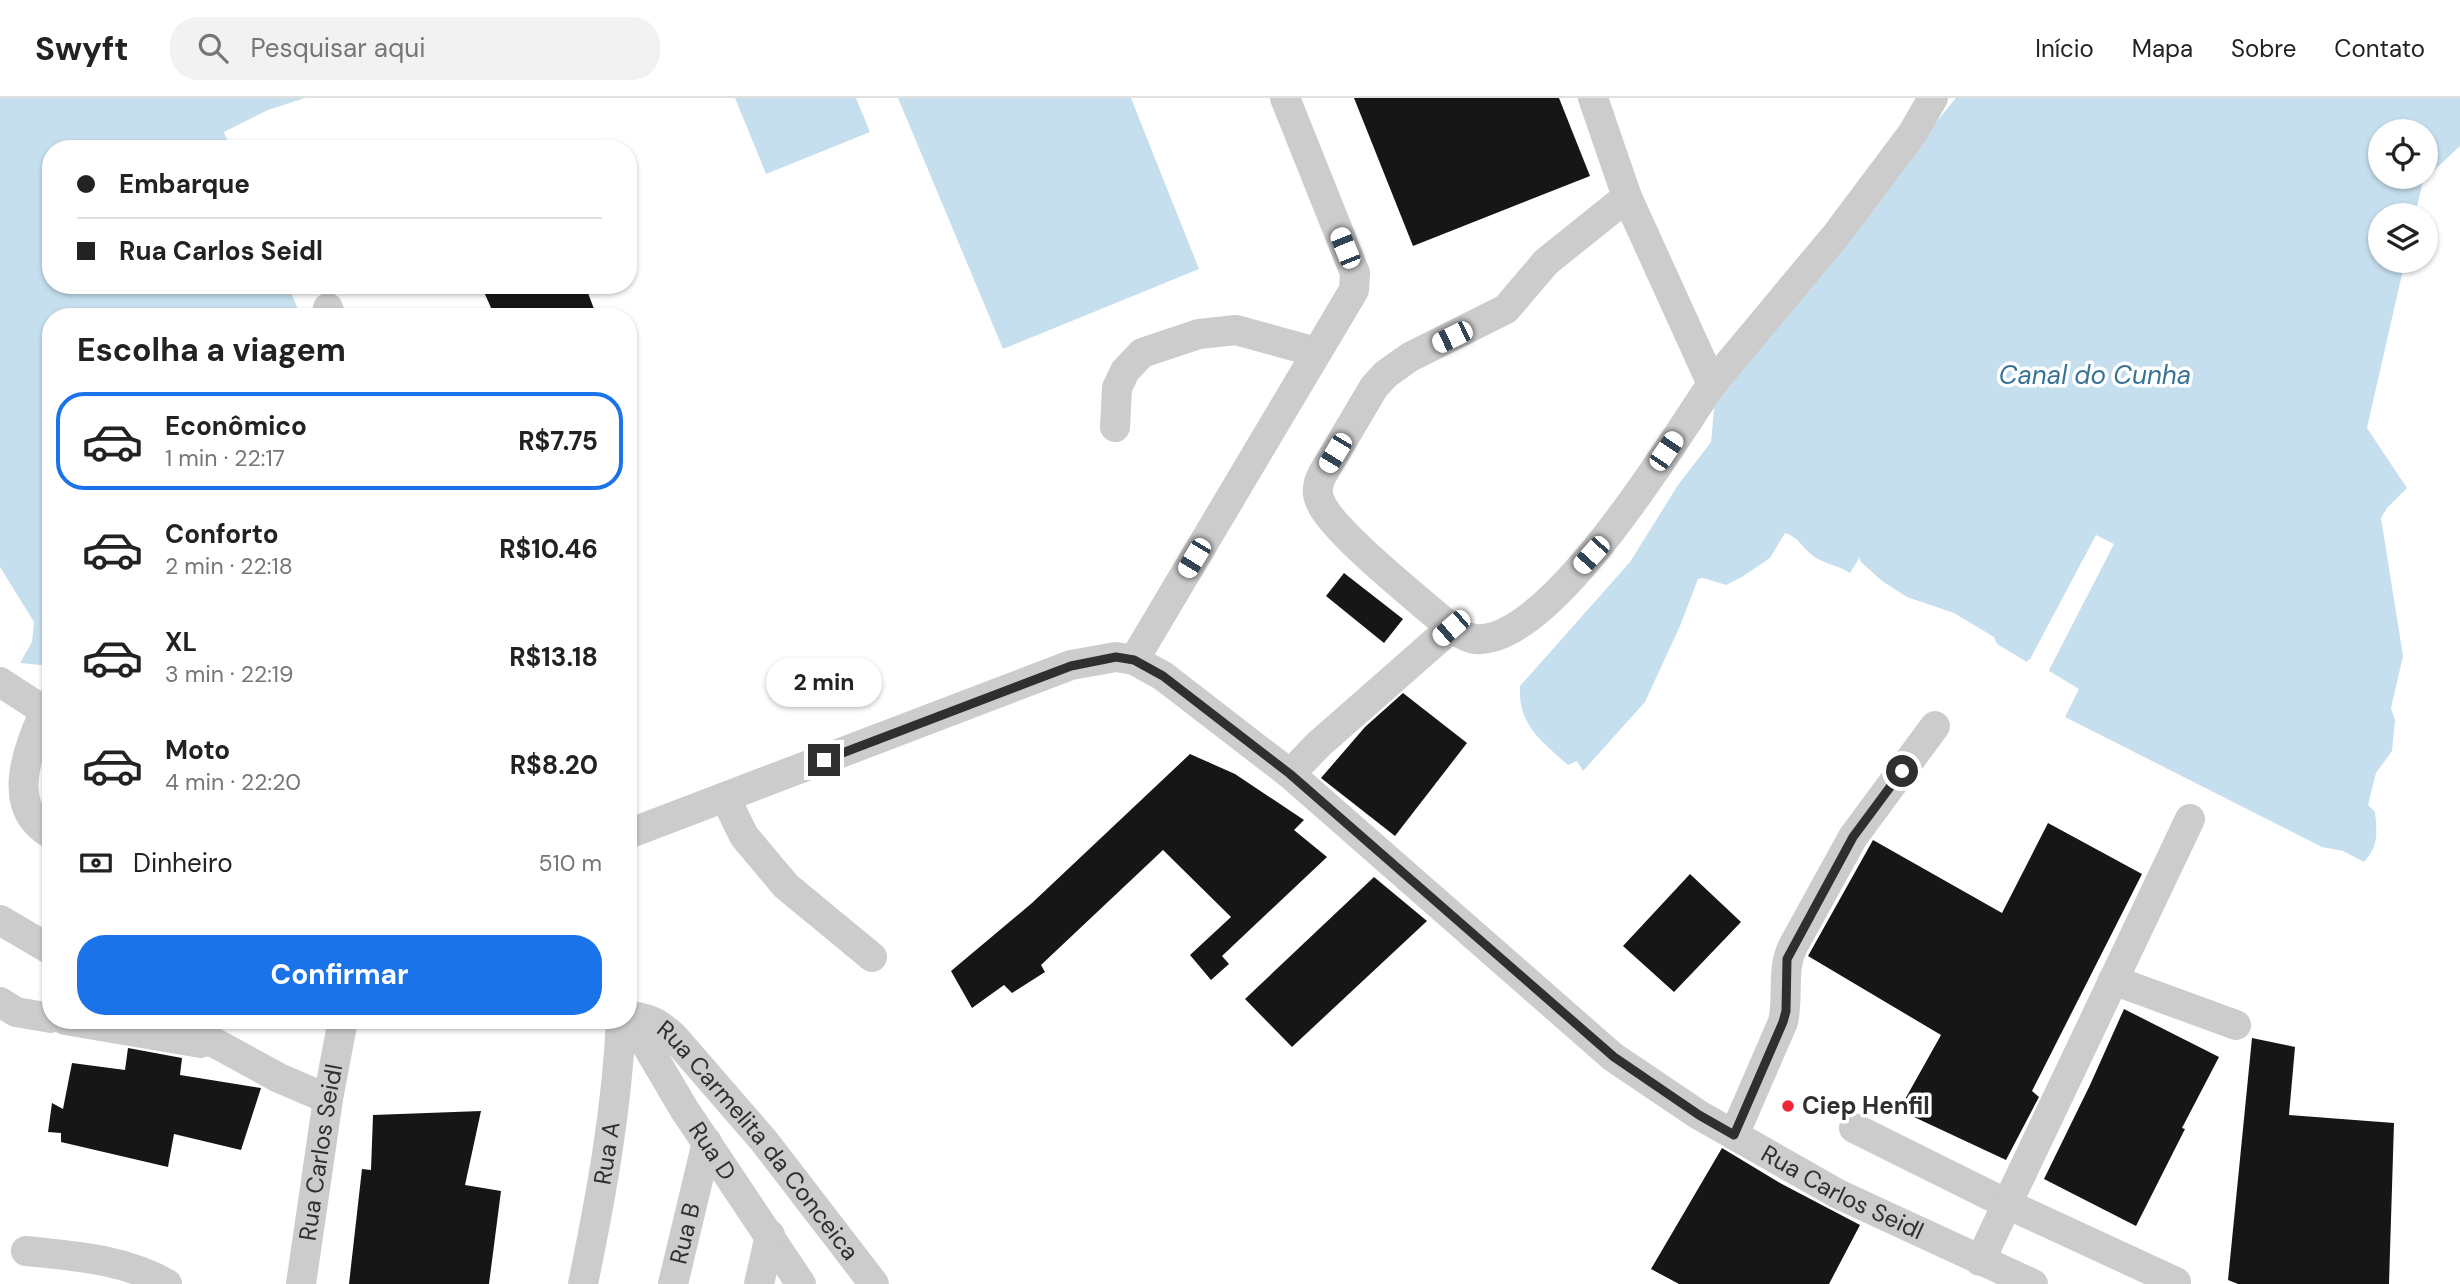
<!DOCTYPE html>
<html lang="pt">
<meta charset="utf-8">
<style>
body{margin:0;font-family:"DM Sans",sans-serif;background:#f2f2f2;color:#222;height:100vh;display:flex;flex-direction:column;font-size:26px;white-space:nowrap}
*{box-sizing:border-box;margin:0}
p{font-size:23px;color:#767676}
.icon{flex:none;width:38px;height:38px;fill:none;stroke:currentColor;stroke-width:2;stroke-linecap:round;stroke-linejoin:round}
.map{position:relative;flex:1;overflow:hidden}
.side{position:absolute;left:42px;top:210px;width:595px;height:721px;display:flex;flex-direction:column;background:#fff;border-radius:28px;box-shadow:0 2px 5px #0004}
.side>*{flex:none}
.guide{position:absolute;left:42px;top:42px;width:595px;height:154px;border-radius:28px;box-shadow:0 2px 5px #0004;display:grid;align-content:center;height:154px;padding:0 35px;background:#fff}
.fabs{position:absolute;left:2368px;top:21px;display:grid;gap:14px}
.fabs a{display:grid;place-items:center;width:70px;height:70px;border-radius:50%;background:#fff;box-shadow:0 2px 5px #0004;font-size:35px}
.end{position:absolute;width:32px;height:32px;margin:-16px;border:9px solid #2f2f2f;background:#fff;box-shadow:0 0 0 4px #fff}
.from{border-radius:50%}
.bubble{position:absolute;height:49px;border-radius:24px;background:#fff;box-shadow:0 2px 5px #0004;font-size:23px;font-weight:700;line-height:49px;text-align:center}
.car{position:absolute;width:21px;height:42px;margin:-21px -10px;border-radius:9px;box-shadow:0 0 5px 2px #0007;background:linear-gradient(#fff 24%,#345 0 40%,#fff 0 76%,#345 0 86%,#fff 0)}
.guide b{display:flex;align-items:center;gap:24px;height:66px;font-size:26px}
.guide b+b{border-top:2px solid #e0e0e0}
.guide i{width:18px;height:18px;background:#222}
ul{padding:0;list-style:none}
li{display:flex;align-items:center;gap:21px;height:98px;margin:0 14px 10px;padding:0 21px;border:4px solid transparent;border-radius:28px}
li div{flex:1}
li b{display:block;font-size:26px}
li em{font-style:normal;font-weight:700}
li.current{border-color:#1a73e8}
li>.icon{width:63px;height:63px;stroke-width:1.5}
h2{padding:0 35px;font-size:32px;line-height:84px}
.pay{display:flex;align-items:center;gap:18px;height:77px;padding:0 35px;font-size:26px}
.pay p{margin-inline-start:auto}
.button{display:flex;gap:14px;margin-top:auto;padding:14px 35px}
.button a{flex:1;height:80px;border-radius:28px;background:#1a73e8;color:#fff;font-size:28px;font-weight:700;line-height:80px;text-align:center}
header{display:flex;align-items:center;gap:42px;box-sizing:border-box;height:98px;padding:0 35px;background:#fff;border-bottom:2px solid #e0e0e0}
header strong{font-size:33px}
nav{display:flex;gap:38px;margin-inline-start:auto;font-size:24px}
.search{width:490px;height:63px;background:#f2f2f2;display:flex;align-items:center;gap:18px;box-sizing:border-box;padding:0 24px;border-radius:28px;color:#767676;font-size:26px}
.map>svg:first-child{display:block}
.water{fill:#c6dfee;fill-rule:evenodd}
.pier{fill:#fff}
.building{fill:#161616}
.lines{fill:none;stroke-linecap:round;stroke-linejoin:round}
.minor{stroke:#ccc;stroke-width:30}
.route{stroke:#2f2f2f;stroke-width:9}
.poi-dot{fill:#f22537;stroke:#fff;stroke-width:2.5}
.labels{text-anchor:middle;stroke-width:7;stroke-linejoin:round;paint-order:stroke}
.poi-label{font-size:24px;font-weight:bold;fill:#2f2f2f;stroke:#fff;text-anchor:start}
.street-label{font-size:24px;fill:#2f2f2f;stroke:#fff}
.water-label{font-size:26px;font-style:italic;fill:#377397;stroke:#fff}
</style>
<header>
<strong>Swyft</strong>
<div class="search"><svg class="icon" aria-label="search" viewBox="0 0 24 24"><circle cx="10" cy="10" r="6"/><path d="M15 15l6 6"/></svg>Pesquisar aqui</div>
<nav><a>Início</a><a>Mapa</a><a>Sobre</a><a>Contato</a></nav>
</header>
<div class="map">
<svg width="2460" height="1186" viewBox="0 0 2460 1186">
<rect width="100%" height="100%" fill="#fff"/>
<g class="water">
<path d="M 0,0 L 305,0 L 268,12 L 224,34 L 231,51 L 51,51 L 51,187 L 288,187 L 301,219 L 51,219 L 51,568 L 20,565 L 32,544 L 34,524 L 0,469 Z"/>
<path d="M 735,0 L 856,0 L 870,34 L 766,76 Z"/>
<path d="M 898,0 L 1131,0 L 1199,171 L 1003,251 Z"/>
<path d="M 1956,0 L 2460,0 L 2460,48 L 2423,83 L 2415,117 L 2380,117 L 2380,163 L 2405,163 L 2367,330 L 2407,390 L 2387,410 L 2381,420 L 2403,558 L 2391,610 L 2395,622 L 2392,653 L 2376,675 L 2368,707 L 2375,714 C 2377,734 2379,748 2364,764 L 2343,753 L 2322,749 L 2065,619 L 2079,591 L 2029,561 L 2027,564 L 1997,546 L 1994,539 L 1954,515 L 1907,499 L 1882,483 L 1860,463 L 1860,459 L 1850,475 C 1838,467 1823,466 1812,457 C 1802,449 1798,439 1785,435 L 1770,460 L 1742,479 L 1726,487 L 1703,480 L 1698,481 L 1680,528 L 1645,604 L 1583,673 L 1577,663 L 1568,667 C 1541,643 1518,627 1520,588 L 1630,464 L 1678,387 L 1711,344 L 1716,290 ZM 2380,33 L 2426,33 L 2426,79 L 2380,79 Z"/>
</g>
<path class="pier" d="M 2096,437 L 2114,446 L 2047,576 L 2030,566 L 2027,567 Z"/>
<g class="building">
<path d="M 1354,0 L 1559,0 L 1590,78 L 1413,148 Z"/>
<path d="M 481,187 L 585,187 L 597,219 L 495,219 Z"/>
<path d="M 1344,475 L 1403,521 L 1384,545 L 1326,498 Z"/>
<path d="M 1403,595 L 1467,645 L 1395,738 L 1321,680 L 1365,629 Z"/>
<path d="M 1190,656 L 1235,676 L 1304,722 L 1294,732 L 1327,759 L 1222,858 L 1229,866 L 1211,882 L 1190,857 L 1231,819 L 1163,752 L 1041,867 L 1045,874 L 1012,895 L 1004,887 L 972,910 L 951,873 L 1032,805 Z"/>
<path d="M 2048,725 L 2142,776 L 2032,993 L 2039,999 L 2006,1062 L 1899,1012 L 1941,937 L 1808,858 L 1873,742 L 2002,815 Z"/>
<path d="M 1690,776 L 1741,824 L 1674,894 L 1623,848 Z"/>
<path d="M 1374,779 L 1427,823 L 1292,949 L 1245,901 Z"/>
<path d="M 2124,911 L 2219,959 L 2182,1030 L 2185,1031 L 2136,1128 L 2044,1081 L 2090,987 Z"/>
<path d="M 2252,940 L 2295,949 L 2289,1017 L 2394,1025 L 2389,1186 L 2238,1186 L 2228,1182 Z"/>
<path d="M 128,950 L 182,960 L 180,977 L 261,990 L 241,1052 L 174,1036 L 168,1069 L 61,1044 L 61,1035 L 48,1034 L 52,1005 L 63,1011 L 72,965 L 125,972 Z"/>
<path d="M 481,1013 L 465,1087 L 501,1093 L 489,1186 L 349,1186 L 362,1071 L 371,1072 L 373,1017 Z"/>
<path d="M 1722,1050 L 1780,1085 L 1860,1127 L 1829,1186 L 1679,1186 L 1651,1171 Z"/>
</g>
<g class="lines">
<g class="minor">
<path d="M 1593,0 L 1627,99 L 1712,286 L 1837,136 L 1912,36 L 1933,0"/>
<path d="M 1627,99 L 1546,164 L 1506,211 L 1410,259 L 1386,276 L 1374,289 L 1322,377 C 1318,385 1316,394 1320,403 C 1330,432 1424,506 1451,530 C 1458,534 1466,540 1475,541 C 1551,547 1672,344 1712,286"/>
<path d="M 328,210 L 331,219"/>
<path d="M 1115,329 L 1117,290 L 1125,273 L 1142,255 L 1199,236 L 1236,232 L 1316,254"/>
<path d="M 1134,562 L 1354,192 L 1355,175 L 1285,0"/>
<path d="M 0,584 L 51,617"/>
<path d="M 45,613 C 28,651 4,709 51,736"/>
<path d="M 1290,676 L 1319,646 L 1451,530"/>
<path d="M 725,699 L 744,738 L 786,788 L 872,859"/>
<path id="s1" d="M 628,736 L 1071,567 L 1116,559 L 1134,562 L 1163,578 L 1290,676 L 1613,959 L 1699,1017 L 1838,1096 L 2033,1186"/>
<path d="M 0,822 L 51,852"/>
<path d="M 2113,882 L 2236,927"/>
<path d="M 0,904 L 16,914 L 51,920"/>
<path id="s2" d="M 628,916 L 684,1011 L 801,1186"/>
<path id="s3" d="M 629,918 C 649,920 658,925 673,938 L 764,1043 L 874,1186"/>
<path d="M 65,922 L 201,945"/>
<path d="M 173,922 L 279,980 L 328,1001"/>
<path d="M 1854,1030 L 2007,1106 L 2176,1184"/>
<path d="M 1734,1037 L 1783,924 C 1789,898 1781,872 1793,848 L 1853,739 L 1935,628"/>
<path d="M 26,1153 C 73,1158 125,1161 167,1186"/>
<path d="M 1980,1163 L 2190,721"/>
<path id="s4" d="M 301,1186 L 328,1001 L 343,922"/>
<path id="s5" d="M 583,1186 C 601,1098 617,1012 621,922"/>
<path id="s6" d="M 673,1186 L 707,1044"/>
<path d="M 759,1186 L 770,1137"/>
</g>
</g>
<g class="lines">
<path class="route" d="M 824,662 L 1071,568 L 1116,559 L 1134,562 L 1163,578 L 1290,676 L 1614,959 L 1699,1017 L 1734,1037 L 1783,924 L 1786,913 L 1787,861 L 1853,739 L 1902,673"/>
</g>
<circle class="poi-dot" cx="1788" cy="1008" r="7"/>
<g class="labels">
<g class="poi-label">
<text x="1802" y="1016">Ciep Henfil</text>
</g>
<g class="street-label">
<text dy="8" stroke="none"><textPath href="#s3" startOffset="184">Rua Carmelita da Conceica</textPath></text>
<text dy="8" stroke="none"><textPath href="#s2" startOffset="161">Rua D</textPath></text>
<text dy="8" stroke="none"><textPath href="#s4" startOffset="133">Rua Carlos Seidl</textPath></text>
<text dy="8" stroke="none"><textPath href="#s5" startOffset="133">Rua A</textPath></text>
<text dy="8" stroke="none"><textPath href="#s1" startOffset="1428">Rua Carlos Seidl</textPath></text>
<text dy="8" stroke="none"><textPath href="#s6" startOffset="52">Rua B</textPath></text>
</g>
<g class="water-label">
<text x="2095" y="286">Canal do Cunha</text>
</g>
</g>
</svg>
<div class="fabs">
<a><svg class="icon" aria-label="locate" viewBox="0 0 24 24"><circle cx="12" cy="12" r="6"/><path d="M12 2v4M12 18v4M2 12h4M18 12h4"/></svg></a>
<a><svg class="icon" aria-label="layers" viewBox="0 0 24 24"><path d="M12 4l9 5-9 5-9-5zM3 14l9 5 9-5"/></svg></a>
</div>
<i class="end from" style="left:1902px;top:673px"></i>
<i class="end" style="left:824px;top:662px"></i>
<div class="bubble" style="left:766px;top:560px;width:116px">2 min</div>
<i class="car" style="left:1345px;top:150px;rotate:338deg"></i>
<i class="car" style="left:1452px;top:239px;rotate:244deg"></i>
<i class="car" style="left:1666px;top:353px;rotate:34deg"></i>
<i class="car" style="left:1335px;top:355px;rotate:211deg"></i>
<i class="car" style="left:1591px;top:457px;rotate:222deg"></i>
<i class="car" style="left:1194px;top:460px;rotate:211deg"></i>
<i class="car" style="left:1451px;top:530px;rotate:229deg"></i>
<div class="guide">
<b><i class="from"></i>Embarque</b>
<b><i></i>Rua Carlos Seidl</b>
</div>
<section class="side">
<h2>Escolha a viagem</h2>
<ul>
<li class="current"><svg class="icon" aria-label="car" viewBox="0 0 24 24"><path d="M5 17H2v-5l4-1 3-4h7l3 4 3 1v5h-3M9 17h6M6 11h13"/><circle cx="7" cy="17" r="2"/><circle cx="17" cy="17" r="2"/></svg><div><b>Econômico</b><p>1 min · 22:17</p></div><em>R$7.75</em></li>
<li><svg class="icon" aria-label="car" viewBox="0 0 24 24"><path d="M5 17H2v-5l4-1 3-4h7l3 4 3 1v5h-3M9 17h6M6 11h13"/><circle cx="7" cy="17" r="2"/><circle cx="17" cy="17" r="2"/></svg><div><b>Conforto</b><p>2 min · 22:18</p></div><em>R$10.46</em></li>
<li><svg class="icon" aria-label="car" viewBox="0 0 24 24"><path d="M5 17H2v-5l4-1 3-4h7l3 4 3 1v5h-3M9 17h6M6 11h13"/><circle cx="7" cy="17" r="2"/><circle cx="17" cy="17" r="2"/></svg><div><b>XL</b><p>3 min · 22:19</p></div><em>R$13.18</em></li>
<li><svg class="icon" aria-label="car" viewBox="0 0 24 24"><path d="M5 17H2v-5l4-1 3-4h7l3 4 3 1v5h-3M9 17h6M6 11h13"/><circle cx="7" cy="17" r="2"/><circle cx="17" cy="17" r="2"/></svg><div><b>Moto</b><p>4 min · 22:20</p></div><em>R$8.20</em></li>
</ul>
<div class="pay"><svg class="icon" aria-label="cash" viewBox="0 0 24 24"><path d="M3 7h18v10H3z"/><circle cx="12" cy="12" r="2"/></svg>Dinheiro<p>510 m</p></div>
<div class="button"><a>Confirmar</a></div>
</section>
</div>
